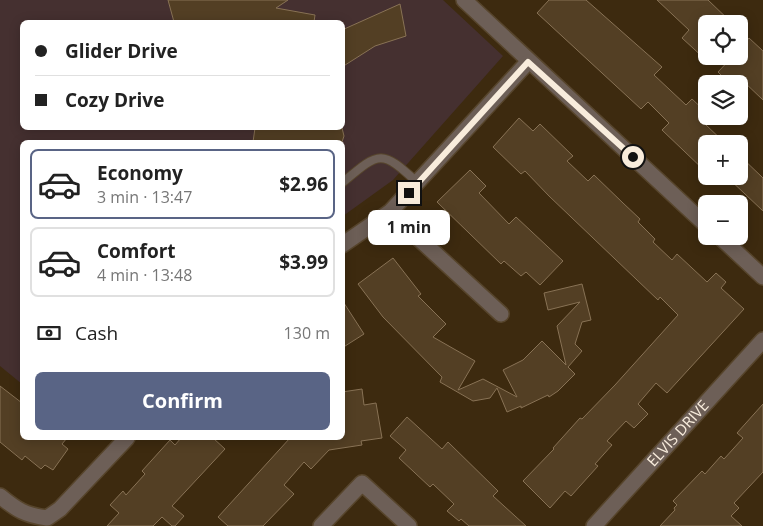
<!DOCTYPE html>
<meta charset="utf-8">
<style>
body{margin:0;font-family:"Open Sans",sans-serif;background:#f2f2f2;color:#222;height:100vh;display:flex;flex-direction:column;font-size:19px;white-space:nowrap}
*{box-sizing:border-box;margin:0}
p{font-size:16px;color:#767676}
.icon{flex:none;width:28px;height:28px;fill:none;stroke:currentColor;stroke-width:2;stroke-linecap:round;stroke-linejoin:round}
.map{position:relative;flex:1;overflow:hidden}
.panel{position:absolute;left:20px;top:140px;width:325px;height:300px;display:flex;flex-direction:column;background:#fff;border-radius:8px;box-shadow:0 2px 12px #0003}
.panel>*{flex:none}
.top-card{position:absolute;left:20px;top:20px;width:325px;height:110px;border-radius:8px;box-shadow:0 2px 12px #0003;display:grid;align-content:center;height:110px;padding:0 15px;background:#fff}
.controls{position:absolute;left:698px;top:15px;display:grid;gap:10px}
.controls a{display:grid;place-items:center;width:50px;height:50px;border-radius:8px;background:#fff;box-shadow:0 2px 12px #0003;font-size:25px}
.end{position:absolute;width:22px;height:22px;margin:-11px;border:6px solid #f8ecdc;background:#111;box-shadow:0 0 0 2px #111}
.from{border-radius:50%}
.bubble{position:absolute;height:35px;border-radius:8px;background:#fff;box-shadow:0 2px 12px #0003;font-size:16px;font-weight:700;line-height:35px;text-align:center}
.top-card b{display:flex;align-items:center;gap:18px;height:48px;font-size:19px}
.top-card b+b{border-top:1px solid #e0e0e0}
.top-card i{width:12px;height:12px;background:#222}
ul{padding:9px 0 0;list-style:none}
li{display:flex;align-items:center;gap:15px;height:70px;margin:0 10px 8px;padding:0 5px;border:2px solid #e0e0e0;border-radius:8px}
li div{flex:1}
li b{display:block;font-size:19px}
li em{font-style:normal;font-weight:700}
li.selected{border-color:#596485}
li>.icon{width:45px;height:45px;stroke-width:1.5}
.pay{display:flex;align-items:center;gap:12px;height:55px;padding:0 15px;font-size:19px}
.pay p{margin-inline-start:auto}
.cta{display:flex;gap:10px;margin-top:auto;padding:10px 15px}
.cta a{flex:1;height:58px;border-radius:8px;background:#596485;color:#fff;font-size:20px;font-weight:700;line-height:58px;text-align:center}
.map>svg:first-child{display:block}
.education{fill:#453030;fill-rule:evenodd}
.building{fill:#533f24;stroke:#887255}
.lines{fill:none;stroke-linecap:round;stroke-linejoin:round}
.lane-casing{stroke:#57452c;stroke-width:10}
.street-casing{stroke:#57452c;stroke-width:18}
.lane{stroke:#6d5f57;stroke-width:8}
.street{stroke:#6d5f57;stroke-width:15}
.route{stroke:#f8ecdc;stroke-width:6}
.labels{text-anchor:middle;stroke-width:5;stroke-linejoin:round;paint-order:stroke}
.street-label{font-size:15px;fill:#f8ecdc;stroke:#332105}
</style>
<div class="map">
<svg width="763" height="526" viewBox="0 0 763 526">
<rect width="100%" height="100%" fill="#3d2a0f"/>
<path class="education" d="M 0,0 L 443,0 L 503,56 L 393,180 L 343,216 L 342,142 L 22,142 L 22,384 L 0,366 ZM 22,22 L 342,22 L 342,128 L 22,128 Z"/>
<g class="building">
<path d="M 168,0 L 288,0 L 276,8 L 315,15 L 314,22 L 174,22 Z"/>
<path d="M 549,0 L 586,0 L 662,67 L 654,75 L 686,105 L 692,99 L 706,112 L 706,125 L 726,144 L 706,144 L 706,172 L 662,130 L 669,123 L 648,102 L 641,109 L 537,13 Z"/>
<path d="M 657,0 L 708,0 L 733,24 L 706,24 L 706,60 L 682,38 L 689,30 Z"/>
<path d="M 400,4 L 406,36 L 375,46 L 342,67 L 342,30 Z"/>
<path d="M 749,38 L 763,51 L 763,100 L 742,80 L 739,84 L 730,84 L 718,72 L 733,56 L 739,56 L 739,50 Z"/>
<path d="M 519,118 L 533,131 L 540,124 L 573,156 L 567,161 L 588,181 L 594,175 L 623,203 L 640,219 L 638,222 L 655,239 L 653,242 L 672,260 L 677,254 L 707,282 L 716,273 L 726,282 L 721,288 L 744,309 L 667,393 L 656,383 L 638,404 L 648,414 L 634,428 L 626,421 L 607,441 L 612,445 L 595,464 L 598,466 L 571,496 L 565,491 L 550,508 L 523,481 L 554,449 L 553,448 L 580,418 L 582,419 L 615,385 L 678,315 L 660,297 L 658,300 L 549,196 L 525,171 L 521,174 L 493,147 Z"/>
<path d="M 255,128 L 342,128 L 344,136 L 342,142 L 253,142 Z"/>
<path d="M 739,155 L 763,178 L 763,211 L 726,176 L 739,176 Z"/>
<path d="M 470,170 L 486,186 L 479,193 L 509,224 L 516,217 L 563,261 L 540,285 L 526,272 L 521,276 L 504,261 L 501,264 L 437,202 Z"/>
<path d="M 393,258 L 421,294 L 418,296 L 446,324 L 433,337 L 475,361 L 458,390 L 483,379 L 517,397 L 503,370 L 523,360 L 542,341 L 566,365 L 557,326 L 580,302 L 548,310 L 544,293 L 582,284 L 591,320 L 582,322 L 575,344 L 582,351 L 568,367 L 575,374 L 558,391 L 549,397 L 548,395 L 521,408 L 521,406 L 507,412 L 497,388 L 490,398 L 473,401 L 440,382 L 442,377 L 383,317 L 358,284 Z"/>
<path d="M 342,300 L 364,334 L 342,348 Z"/>
<path d="M 0,386 L 22,403 L 22,438 L 67,438 L 62,444 L 68,449 L 53,470 L 45,465 L 41,469 L 25,456 L 22,460 L 0,442 Z"/>
<path d="M 362,389 L 364,405 L 376,403 L 382,438 L 361,441 L 362,445 L 329,450 L 311,469 L 304,462 L 284,485 L 294,494 L 263,526 L 228,526 L 218,517 L 290,438 L 342,438 L 342,392 Z"/>
<path d="M 763,404 L 763,472 L 734,503 L 739,508 L 731,516 L 742,526 L 660,526 L 675,510 L 674,508 L 677,505 L 673,501 L 702,471 L 705,474 L 721,456 L 724,459 L 743,438 L 737,433 Z"/>
<path d="M 407,417 L 442,449 L 448,442 L 498,491 L 493,496 L 526,526 L 469,526 L 461,519 L 459,521 L 447,511 L 454,504 L 433,484 L 430,487 L 399,458 L 406,450 L 390,436 Z"/>
<path d="M 181,438 L 213,438 L 225,449 L 172,506 L 184,516 L 175,526 L 172,526 L 162,517 L 153,526 L 107,526 L 119,513 L 110,505 L 123,491 L 126,495 L 145,474 L 142,471 L 170,440 L 175,445 Z"/>
</g>
<g class="lines">
<g class="lane-casing">
<path id="lane" d="M 342,183 C 380,151 381,149 418,183"/>
</g>
<g class="street-casing">
<g id="street">
<path d="M 464,0 L 706,225"/>
<path d="M 390,212 L 501,314"/>
<path d="M 719,236 L 763,277"/>
<path d="M 342,245 L 390,212 L 528,62"/>
<path d="M 0,496 C 17,510 25,515 47,518 L 60,509 L 127,438"/>
<path d="M 321,526 L 362,483 L 409,526"/>
<path id="s1" d="M 594,526 L 763,340"/>
</g>
</g>
<use href="#lane" class="lane"/>
<use href="#street" class="street"/>
</g>
<g class="lines">
<path class="route" d="M 409,193 L 528,62 L 633,157"/>
</g>
<g class="labels">
<g class="street-label">
<text dy="5" stroke="none"><textPath href="#s1" startOffset="125">ELVIS DRIVE</textPath></text>
</g>
</g>
</svg>
<div class="controls">
<a><svg class="icon" aria-label="locate" viewBox="0 0 24 24"><circle cx="12" cy="12" r="6"/><path d="M12 2v4M12 18v4M2 12h4M18 12h4"/></svg></a>
<a><svg class="icon" aria-label="layers" viewBox="0 0 24 24"><path d="M12 4l9 5-9 5-9-5zM3 14l9 5 9-5"/></svg></a>
<a>+</a>
<a>−</a>
</div>
<i class="end from" style="left:633px;top:157px"></i>
<i class="end" style="left:409px;top:193px"></i>
<div class="bubble" style="left:368px;top:210px;width:82px">1 min</div>
<div class="top-card">
<b><i class="from"></i>Glider Drive</b>
<b><i></i>Cozy Drive</b>
</div>
<section class="panel">
<ul>
<li class="selected"><svg class="icon" aria-label="car" viewBox="0 0 24 24"><path d="M5 17H2v-5l4-1 3-4h7l3 4 3 1v5h-3M9 17h6M6 11h13"/><circle cx="7" cy="17" r="2"/><circle cx="17" cy="17" r="2"/></svg><div><b>Economy</b><p>3 min · 13:47</p></div><em>$2.96</em></li>
<li><svg class="icon" aria-label="car" viewBox="0 0 24 24"><path d="M5 17H2v-5l4-1 3-4h7l3 4 3 1v5h-3M9 17h6M6 11h13"/><circle cx="7" cy="17" r="2"/><circle cx="17" cy="17" r="2"/></svg><div><b>Comfort</b><p>4 min · 13:48</p></div><em>$3.99</em></li>
</ul>
<div class="pay"><svg class="icon" aria-label="cash" viewBox="0 0 24 24"><path d="M3 7h18v10H3z"/><circle cx="12" cy="12" r="2"/></svg>Cash<p>130 m</p></div>
<div class="cta"><a>Confirm</a></div>
</section>
</div>
